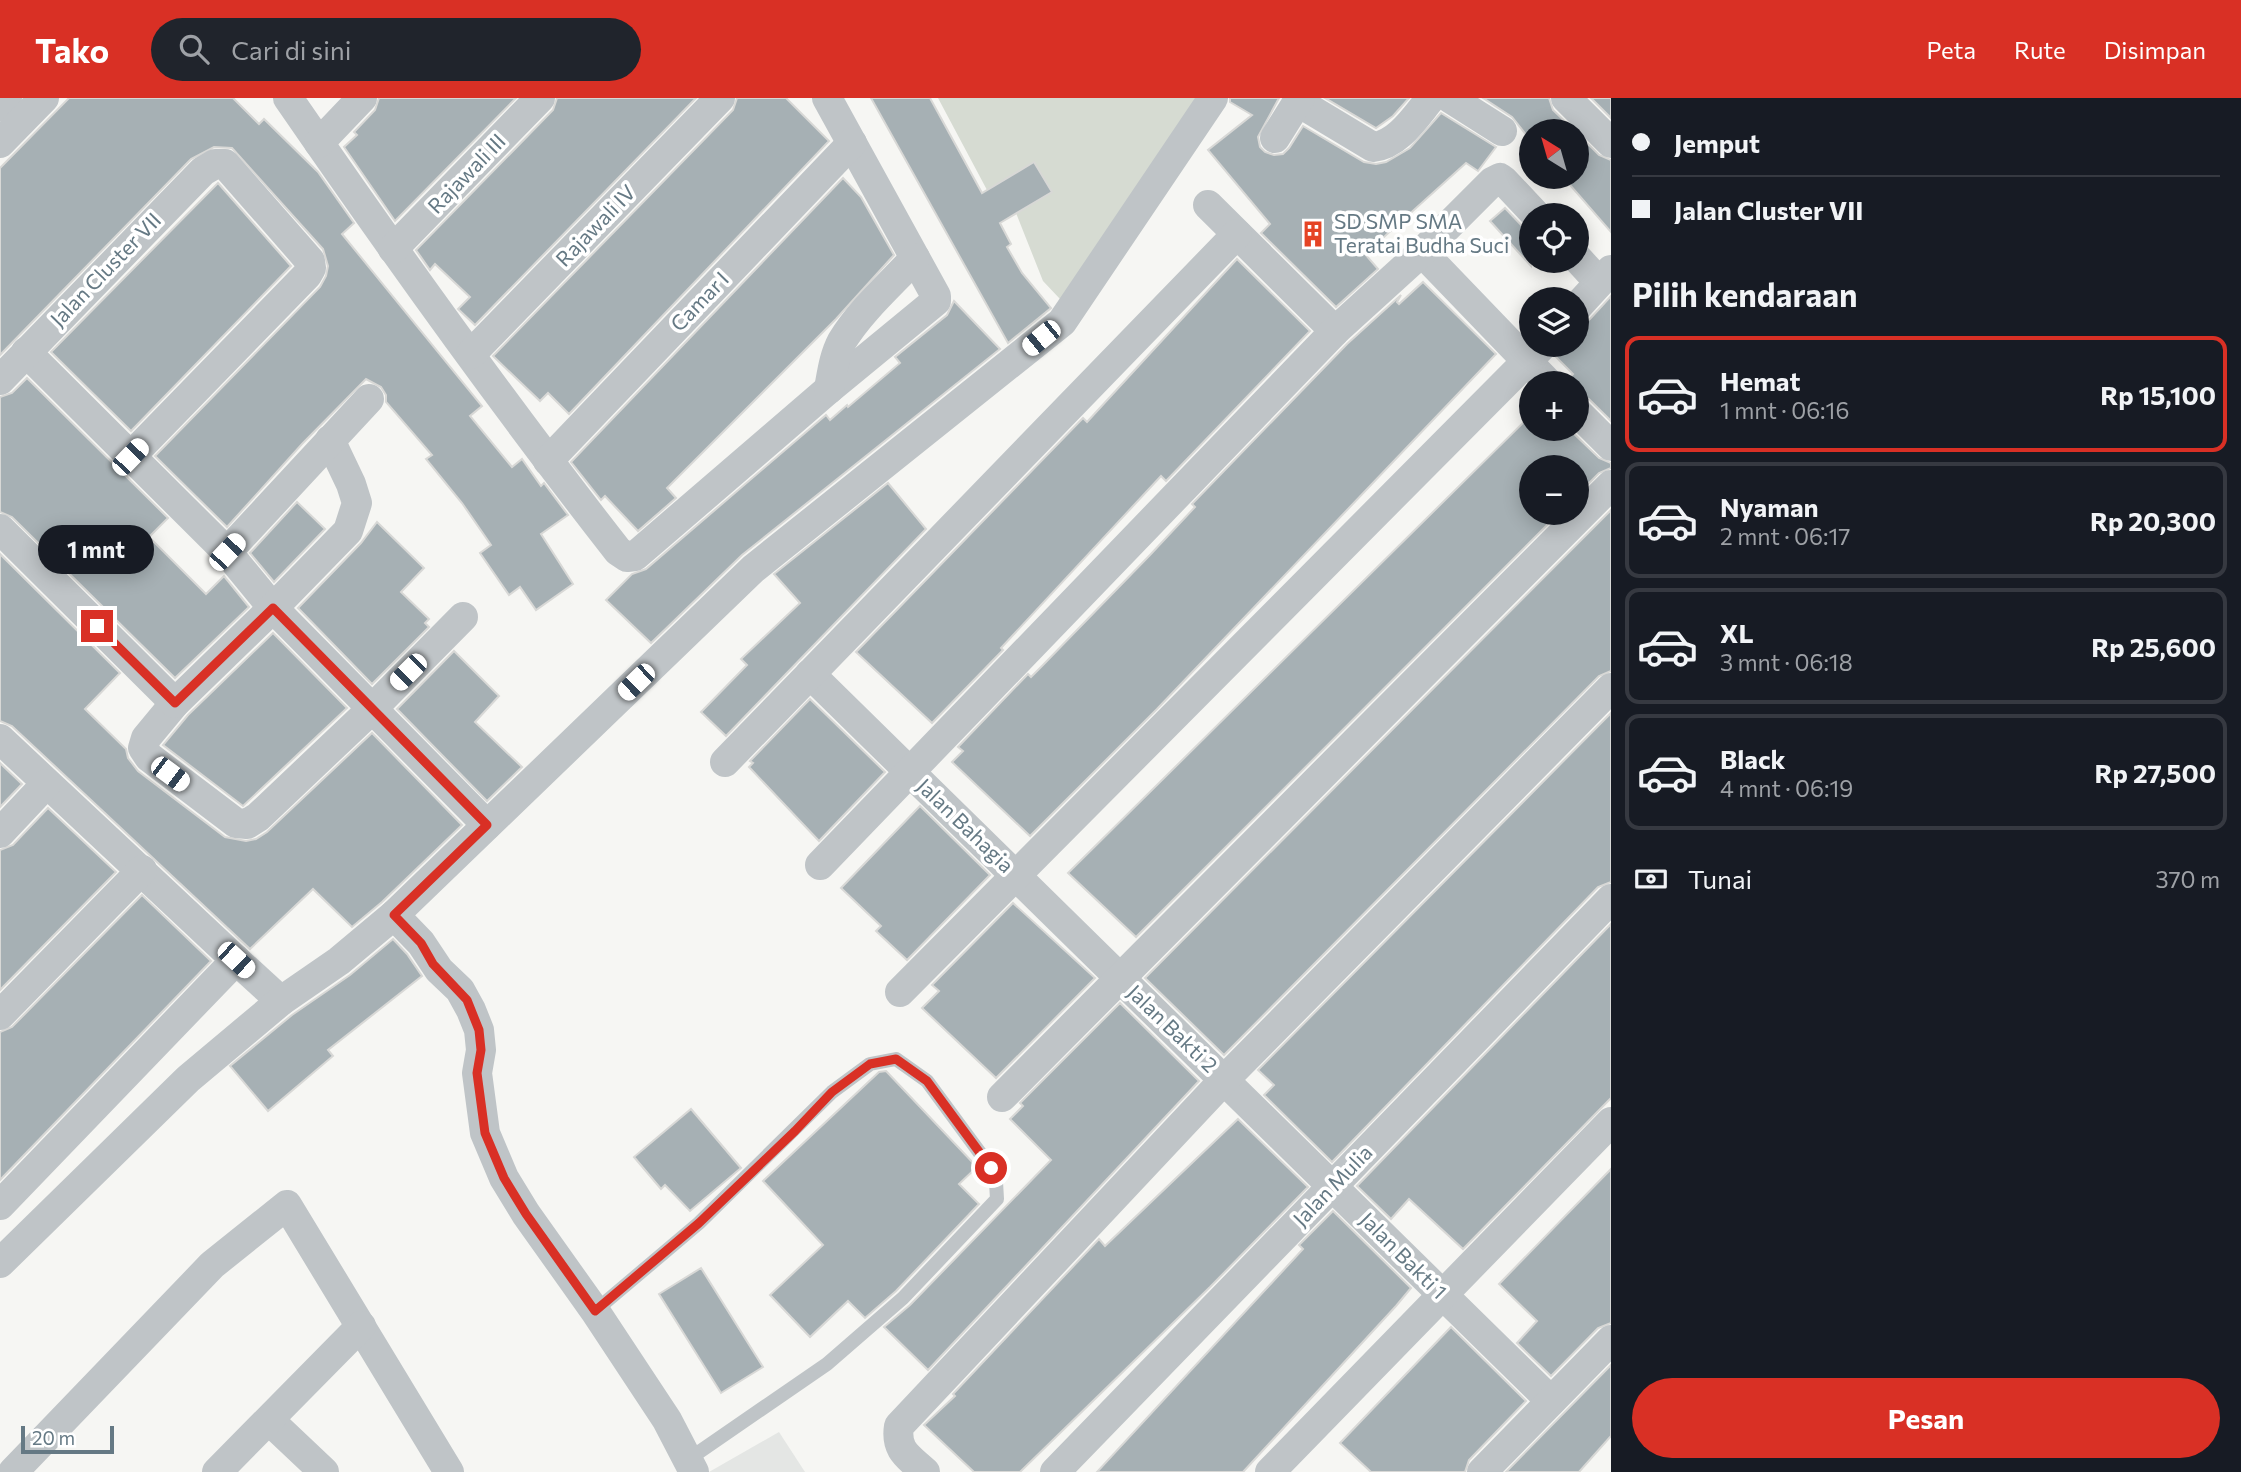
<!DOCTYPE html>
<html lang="id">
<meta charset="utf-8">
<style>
body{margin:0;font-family:Commissioner,sans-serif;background:#20242c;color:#f1f3f6;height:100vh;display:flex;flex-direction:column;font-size:26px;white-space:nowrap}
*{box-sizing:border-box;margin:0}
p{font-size:23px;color:#9ea1a6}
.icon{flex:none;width:38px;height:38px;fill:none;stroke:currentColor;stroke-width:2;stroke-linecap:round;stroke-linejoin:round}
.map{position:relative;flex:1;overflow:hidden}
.panel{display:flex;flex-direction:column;background:#171b24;width:630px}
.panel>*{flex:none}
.hud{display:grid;align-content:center;height:154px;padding:0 21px;background:#171b24}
.needle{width:46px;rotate:323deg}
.controls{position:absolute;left:1519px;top:21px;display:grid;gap:14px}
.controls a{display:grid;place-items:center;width:70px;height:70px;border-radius:50%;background:#171b24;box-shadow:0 4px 18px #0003;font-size:35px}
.scale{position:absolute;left:21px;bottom:18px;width:93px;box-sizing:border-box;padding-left:7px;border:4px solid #657984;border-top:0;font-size:19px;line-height:24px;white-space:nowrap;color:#657984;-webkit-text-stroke:5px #fff;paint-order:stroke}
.end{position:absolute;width:32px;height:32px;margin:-16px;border:9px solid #d93025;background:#fff;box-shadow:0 0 0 4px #fff}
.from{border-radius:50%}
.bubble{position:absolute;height:49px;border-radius:24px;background:#171b24;box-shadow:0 4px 18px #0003;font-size:23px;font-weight:700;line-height:49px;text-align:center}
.car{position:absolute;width:21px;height:42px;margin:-21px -10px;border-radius:9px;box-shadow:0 0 5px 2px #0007;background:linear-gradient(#fff 24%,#345 0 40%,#fff 0 76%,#345 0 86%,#fff 0)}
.hud b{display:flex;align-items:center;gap:24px;height:66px;font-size:26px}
.hud b+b{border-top:2px solid #363941}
.hud i{width:18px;height:18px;background:#f1f3f6}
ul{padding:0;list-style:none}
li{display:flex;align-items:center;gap:21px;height:116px;margin:0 14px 10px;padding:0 7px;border:4px solid #363941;border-radius:14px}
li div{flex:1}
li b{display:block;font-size:26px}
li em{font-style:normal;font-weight:700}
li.selected{border-color:#d93025}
li>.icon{width:63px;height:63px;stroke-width:1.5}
h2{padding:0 21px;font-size:32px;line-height:84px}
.pay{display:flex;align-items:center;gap:18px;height:77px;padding:0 21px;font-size:26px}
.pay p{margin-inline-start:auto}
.button{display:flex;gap:14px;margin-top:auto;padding:14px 21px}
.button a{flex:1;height:80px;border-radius:42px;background:#d93025;color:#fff;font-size:28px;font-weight:700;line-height:80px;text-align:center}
header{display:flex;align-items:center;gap:42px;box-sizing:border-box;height:98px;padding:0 35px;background:#d93025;color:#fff}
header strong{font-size:33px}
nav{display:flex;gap:38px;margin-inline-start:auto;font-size:24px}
.search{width:490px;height:63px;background:#20242c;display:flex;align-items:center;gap:18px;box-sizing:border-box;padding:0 24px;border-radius:38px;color:#9ea1a6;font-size:26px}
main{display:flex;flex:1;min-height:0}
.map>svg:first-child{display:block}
.built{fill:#e4e6e4}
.green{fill:#d6dbd2}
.building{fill:#a6b0b4;stroke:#d8d8d6;stroke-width:2}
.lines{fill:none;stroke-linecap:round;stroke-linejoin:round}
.lane{stroke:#bfc4c7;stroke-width:14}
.street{stroke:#bfc4c7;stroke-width:30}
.route{stroke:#d93025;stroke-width:9}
.labels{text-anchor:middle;stroke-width:7;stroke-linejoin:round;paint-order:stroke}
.street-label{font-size:21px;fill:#657984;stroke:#fff}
.poi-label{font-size:21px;fill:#657984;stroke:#fff;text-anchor:start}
</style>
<header>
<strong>Tako</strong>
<div class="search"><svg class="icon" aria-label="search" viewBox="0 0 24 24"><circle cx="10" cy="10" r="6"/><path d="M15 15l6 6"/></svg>Cari di sini</div>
<nav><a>Peta</a><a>Rute</a><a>Disimpan</a></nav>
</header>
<main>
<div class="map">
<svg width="1611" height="1374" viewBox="0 0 1611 1374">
<rect width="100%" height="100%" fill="#f6f6f3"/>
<path class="built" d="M 779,1334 L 805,1374 L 709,1374 Z"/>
<path class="green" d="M 938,0 L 1213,0 L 1060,201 L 1043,183 L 1016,115 L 1034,64 L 987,92 Z"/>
<g class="building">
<path d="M 69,0 L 233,0 L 259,26 L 264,21 L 318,74 L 354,125 L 342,136 L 482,308 L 470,318 L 512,369 L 522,361 L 541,388 L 544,385 L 568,417 L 541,436 L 573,486 L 536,512 L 520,489 L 509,497 L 480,455 L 491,447 L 462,405 L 426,361 L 432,357 L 386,304 L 386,297 L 381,289 L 366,281 L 302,346 L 227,429 L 155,358 L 320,189 L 326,178 L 328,168 L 323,151 L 232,50 L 214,49 L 191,61 L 0,257 L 0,70 Z"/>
<path d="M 379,0 L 516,0 L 395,123 L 344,49 L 357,37 L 354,34 L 375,12 Z"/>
<path d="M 557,0 L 696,0 L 475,227 L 458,211 L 470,199 L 435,166 L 430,172 L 416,152 L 553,12 Z"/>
<path d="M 737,0 L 786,0 L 829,43 L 569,316 L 548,295 L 540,303 L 493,258 L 733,12 Z"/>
<path d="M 871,0 L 930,0 L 982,95 L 1034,64 L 1052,94 L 1000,125 L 1011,146 L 1007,149 L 1022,175 L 1051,210 L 1008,245 Z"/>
<path d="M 1230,0 L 1279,0 L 1258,39 L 1260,49 L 1265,54 L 1274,57 L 1283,56 L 1289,50 L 1303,28 L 1364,64 L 1376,66 L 1386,64 L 1410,50 L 1441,15 L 1496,49 L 1478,73 L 1466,65 L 1365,156 L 1378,171 L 1336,209 L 1261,135 L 1270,126 L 1208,52 L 1252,17 L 1230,4 Z"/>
<path d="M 1325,0 L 1409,0 L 1393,18 L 1376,30 Z"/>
<path d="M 1483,0 L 1549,0 L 1553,12 L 1575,33 L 1531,33 L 1531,43 L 1512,19 Z"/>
<path d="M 1591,0 L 1611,0 L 1611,20 Z"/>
<path d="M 1577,35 L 1599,57 L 1611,62 L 1611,134 L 1563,79 L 1577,79 Z"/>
<path d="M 843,80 L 861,99 L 894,157 L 836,221 L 667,390 L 676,400 L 638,433 L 605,398 L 601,402 L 571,364 Z"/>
<path d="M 218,85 L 291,168 L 131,333 L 51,254 Z"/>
<path d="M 1505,110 L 1523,129 L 1531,134 L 1531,168 L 1490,123 Z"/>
<path d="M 1237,161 L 1310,233 L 1166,383 L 1161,378 L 1001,550 L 1003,552 L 932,625 L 856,554 L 1083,320 L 1087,324 Z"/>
<path d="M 1423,184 L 1496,256 L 1157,611 L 1030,738 L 952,664 L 963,653 L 958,649 L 1028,576 L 1031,579 L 1043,567 L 1150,457 L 1195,409 L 1192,406 L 1347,246 L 1401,197 L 1397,204 L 1399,206 Z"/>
<path d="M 1611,198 L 1611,323 L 1589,301 L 1577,297 L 1577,285 L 1565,285 L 1573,276 L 1556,259 L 1560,247 L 1577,247 L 1577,230 L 1590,221 Z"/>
<path d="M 954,203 L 1000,251 L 742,457 L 651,545 L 606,502 L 632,476 L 646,471 L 826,317 L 830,322 L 847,307 L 848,309 L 900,265 L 895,259 L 947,217 Z"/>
<path d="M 27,280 L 168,420 L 149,439 L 206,496 L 224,478 L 249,509 L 175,580 L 12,419 L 0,414 L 0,299 L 12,295 Z"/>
<path d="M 1531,317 L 1531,331 L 1569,331 L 1599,360 L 1611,365 L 1611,370 L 1599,375 L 1577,397 L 1577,369 L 1531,369 L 1531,415 L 1559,415 L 1136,839 L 1068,775 Z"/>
<path d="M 888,385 L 926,431 L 726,638 L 701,614 L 747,567 L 741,561 L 800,505 L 774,476 Z"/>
<path d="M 297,404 L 325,431 L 274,484 L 250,455 Z"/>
<path d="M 1611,412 L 1611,573 L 1599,578 L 1224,957 L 1145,880 Z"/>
<path d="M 377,424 L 424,470 L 401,494 L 429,521 L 425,525 L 429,529 L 372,586 L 298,510 L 361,445 Z"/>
<path d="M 0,456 L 120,575 L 85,611 L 126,651 L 128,660 L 138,673 L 225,739 L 246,743 L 256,741 L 267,734 L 372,635 L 462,727 L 382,804 L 352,829 L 313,791 L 250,851 L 12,628 L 0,623 Z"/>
<path d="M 273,535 L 347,610 L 243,708 L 163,647 L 188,617 Z"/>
<path d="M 454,553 L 499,598 L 475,624 L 522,669 L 487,703 L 397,611 Z"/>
<path d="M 810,601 L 885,674 L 819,743 L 749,669 L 753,665 L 750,663 Z"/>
<path d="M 1611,615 L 1611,784 L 1598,789 L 1332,1064 L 1264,997 L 1274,987 L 1258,972 Z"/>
<path d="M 0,665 L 22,686 L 0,709 Z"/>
<path d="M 920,708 L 990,777 L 907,862 L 876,833 L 881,828 L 841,790 Z"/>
<path d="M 48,710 L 116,774 L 0,892 L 0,752 L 13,747 Z"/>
<path d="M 142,797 L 211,863 L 0,1082 L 0,934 L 12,929 Z"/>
<path d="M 1013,805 L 1095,880 L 996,980 L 922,910 L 939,893 L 932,887 Z"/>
<path d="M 1611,826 L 1611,1000 L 1463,1151 L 1409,1101 L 1391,1121 L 1357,1088 Z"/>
<path d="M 393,841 L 407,856 L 422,878 L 328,952 L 333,958 L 268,1013 L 230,968 L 292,917 L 350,877 Z"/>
<path d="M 1120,905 L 1199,983 L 928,1272 L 884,1229 L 910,1207 L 1051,1062 L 1010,1021 L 1023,1008 L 1020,1005 Z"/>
<path d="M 886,973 L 977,1069 L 959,1086 L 979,1106 L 896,1193 L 865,1220 L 848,1203 L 810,1239 L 770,1197 L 823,1147 L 763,1083 L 879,974 Z"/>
<path d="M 691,1011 L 741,1070 L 690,1113 L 665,1087 L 661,1091 L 634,1059 Z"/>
<path d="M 1238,1021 L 1308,1089 L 1210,1189 L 1020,1374 L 974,1374 L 924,1327 L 955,1298 L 953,1296 L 1099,1141 L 1105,1148 Z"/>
<path d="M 1611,1071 L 1611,1225 L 1598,1230 L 1551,1278 L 1517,1245 L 1537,1223 L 1499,1186 Z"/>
<path d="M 1333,1113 L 1411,1190 L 1396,1208 L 1243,1374 L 1097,1374 L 1303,1151 L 1299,1147 Z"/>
<path d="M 701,1170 L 763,1269 L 721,1295 L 659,1196 Z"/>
<path d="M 1451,1229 L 1526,1303 L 1469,1362 L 1465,1374 L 1371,1374 L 1340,1345 Z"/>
<path d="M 1611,1267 L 1611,1338 L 1579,1374 L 1506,1374 Z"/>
</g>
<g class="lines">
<path class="lane" d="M 595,1213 L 699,1125 L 832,994 L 870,966 L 896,961 L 927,983 L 991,1070 L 996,1084 L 997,1101 L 903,1200 L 827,1266 L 689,1361"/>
<g class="street">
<path d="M 288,0 C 394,154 503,306 618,453 L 627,459 L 635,458 L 829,291 L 936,203 L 936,198 L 827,0"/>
<path d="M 1450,0 L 1502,33"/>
<path d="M 1566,0 L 1611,45"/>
<path d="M 1298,4 L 1373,49 C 1398,47 1416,18 1431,0"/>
<path d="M 0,8 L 7,0"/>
<path d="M 1275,40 L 1300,0"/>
<path d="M 0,45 L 44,0"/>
<path d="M 319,45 L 362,0"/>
<path d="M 1208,107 L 1335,233"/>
<path d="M 393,151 L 540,0"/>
<path d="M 1422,154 L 1548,285"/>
<path d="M 1577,160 L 1599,184"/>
<path d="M 1577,209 L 1611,172"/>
<path d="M 26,254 L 227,454 L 273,510 L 487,727"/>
<path d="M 471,256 L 720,0"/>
<path d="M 0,282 L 203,73 L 215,66 L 225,66 L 310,163 L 311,170 L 307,177 L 130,359"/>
<path d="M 829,291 C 832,275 834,258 842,243 C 861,212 891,186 915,160"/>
<path d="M 1577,314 L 1611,348"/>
<path d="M 330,342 L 351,386 L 357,405 L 348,433 L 273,510 L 175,605 L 146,640 L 143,650 L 149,659 L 236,725 L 247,726 L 258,719 L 372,611 L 463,519"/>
<path d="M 548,363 L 852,45"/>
<path d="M 0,431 L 175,605"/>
<path d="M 227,454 L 369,301"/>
<path d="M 810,576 L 1551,1303"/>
<path d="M 0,641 L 236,862 L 0,1107"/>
<path d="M 725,664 L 1237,136"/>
<path d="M 0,735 L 46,686"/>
<path d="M 820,767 L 1335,233 L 1422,154 L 1492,84 L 1500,80 L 1504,83 L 1536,117"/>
<path d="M 394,817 L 421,845 L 439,872 L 460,892 L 471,912 L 479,932 L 481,952 L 477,975 L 485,1035 L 504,1080 L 526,1116 L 595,1213 L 667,1322 L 694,1374"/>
<path d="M 236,862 L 281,903"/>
<path d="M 900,894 L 1543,247"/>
<path d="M 0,917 L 142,772"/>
<path d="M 1002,999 L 1611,387"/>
<path d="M 0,1165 L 188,981 L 281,903 L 339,863 L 394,817 L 753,471 L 1062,224 L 1213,0"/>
<path d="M 269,1322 L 324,1374"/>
<path d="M 13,1374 L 212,1167 L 287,1107 L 449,1374"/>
<path d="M 217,1374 L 361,1228"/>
<path d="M 925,1374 C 909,1359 895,1353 899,1328 L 1224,982 L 1611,590"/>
<path d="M 1055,1374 L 1611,801"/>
<path d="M 1270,1374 L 1611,1024"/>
<path d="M 1482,1374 L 1611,1242"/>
</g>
</g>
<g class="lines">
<path class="route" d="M 97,528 L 175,605 L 273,510 L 487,727 L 394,817 L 421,845 L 433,866 L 467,902 L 479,932 L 481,952 L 477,975 L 485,1035 L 504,1080 L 526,1116 L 595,1213 L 699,1125 L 795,1033 L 832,994 L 870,966 L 896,961 L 927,983 L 991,1070"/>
</g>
<defs>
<g id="building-bare" transform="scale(2.1)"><path d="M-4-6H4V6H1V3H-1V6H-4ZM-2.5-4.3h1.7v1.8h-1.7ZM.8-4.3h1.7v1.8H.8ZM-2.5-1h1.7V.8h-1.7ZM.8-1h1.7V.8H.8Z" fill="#e54324" stroke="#fff" stroke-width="2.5" paint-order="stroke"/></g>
</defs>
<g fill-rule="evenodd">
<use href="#building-bare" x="1313" y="136"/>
</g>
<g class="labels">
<g class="street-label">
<text transform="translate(467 76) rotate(-46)" y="7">Rajawali III</text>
<text transform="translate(596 128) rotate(-46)" y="7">Rajawali IV</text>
<text transform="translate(106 172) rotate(-46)" y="7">Jalan Cluster VII</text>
<text transform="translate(700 204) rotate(-46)" y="7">Camar I</text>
<text transform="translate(965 728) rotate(44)" y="7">Jalan Bahagia</text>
<text transform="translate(1172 931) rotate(44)" y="7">Jalan Bakti 2</text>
<text transform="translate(1333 1088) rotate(-46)" y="7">Jalan Mulia</text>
<text transform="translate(1403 1158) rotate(45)" y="7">Jalan Bakti 1</text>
</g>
<g class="poi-label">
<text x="1334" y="131">SD SMP SMA<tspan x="1334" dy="24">Teratai Budha Suci</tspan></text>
</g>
</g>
</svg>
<div class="controls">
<a><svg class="needle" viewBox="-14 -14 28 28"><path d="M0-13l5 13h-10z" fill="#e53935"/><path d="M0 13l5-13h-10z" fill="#9ea1a6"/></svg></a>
<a><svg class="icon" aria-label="locate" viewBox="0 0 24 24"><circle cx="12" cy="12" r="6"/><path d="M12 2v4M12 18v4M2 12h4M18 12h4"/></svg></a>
<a><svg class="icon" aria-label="layers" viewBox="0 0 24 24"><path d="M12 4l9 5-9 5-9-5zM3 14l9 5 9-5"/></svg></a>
<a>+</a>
<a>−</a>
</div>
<div class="scale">20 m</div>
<i class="end from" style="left:991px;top:1070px"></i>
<i class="end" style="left:97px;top:528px"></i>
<div class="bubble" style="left:38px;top:427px;width:116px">1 mnt</div>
<i class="car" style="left:1041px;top:240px;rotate:231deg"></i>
<i class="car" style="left:130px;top:359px;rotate:44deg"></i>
<i class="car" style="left:227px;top:454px;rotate:43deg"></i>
<i class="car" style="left:408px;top:574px;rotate:225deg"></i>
<i class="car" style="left:636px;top:584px;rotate:226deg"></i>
<i class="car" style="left:170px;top:676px;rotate:127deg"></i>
<i class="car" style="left:236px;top:862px;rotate:133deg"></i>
</div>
<section class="panel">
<div class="hud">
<b><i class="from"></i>Jemput</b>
<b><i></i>Jalan Cluster VII</b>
</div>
<h2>Pilih kendaraan</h2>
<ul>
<li class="selected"><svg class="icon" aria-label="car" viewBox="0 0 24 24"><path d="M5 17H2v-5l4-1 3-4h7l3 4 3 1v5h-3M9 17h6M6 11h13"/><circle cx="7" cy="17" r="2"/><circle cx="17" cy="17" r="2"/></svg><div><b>Hemat</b><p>1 mnt · 06:16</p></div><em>Rp 15,100</em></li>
<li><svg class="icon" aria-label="car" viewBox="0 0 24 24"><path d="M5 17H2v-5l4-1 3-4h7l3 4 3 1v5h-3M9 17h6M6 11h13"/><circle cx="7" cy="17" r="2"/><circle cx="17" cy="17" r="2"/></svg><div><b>Nyaman</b><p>2 mnt · 06:17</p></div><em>Rp 20,300</em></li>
<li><svg class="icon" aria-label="car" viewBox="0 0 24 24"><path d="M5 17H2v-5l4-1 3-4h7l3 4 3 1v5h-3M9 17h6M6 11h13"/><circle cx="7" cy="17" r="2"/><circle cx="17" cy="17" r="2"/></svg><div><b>XL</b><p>3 mnt · 06:18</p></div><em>Rp 25,600</em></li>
<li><svg class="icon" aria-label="car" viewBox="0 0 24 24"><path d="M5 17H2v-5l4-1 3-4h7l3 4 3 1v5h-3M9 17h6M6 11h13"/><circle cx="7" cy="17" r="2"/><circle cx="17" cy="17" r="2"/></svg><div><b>Black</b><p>4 mnt · 06:19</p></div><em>Rp 27,500</em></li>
</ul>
<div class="pay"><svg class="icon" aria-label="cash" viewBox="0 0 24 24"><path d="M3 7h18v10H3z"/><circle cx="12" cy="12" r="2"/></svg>Tunai<p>370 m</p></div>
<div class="button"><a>Pesan</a></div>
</section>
</main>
